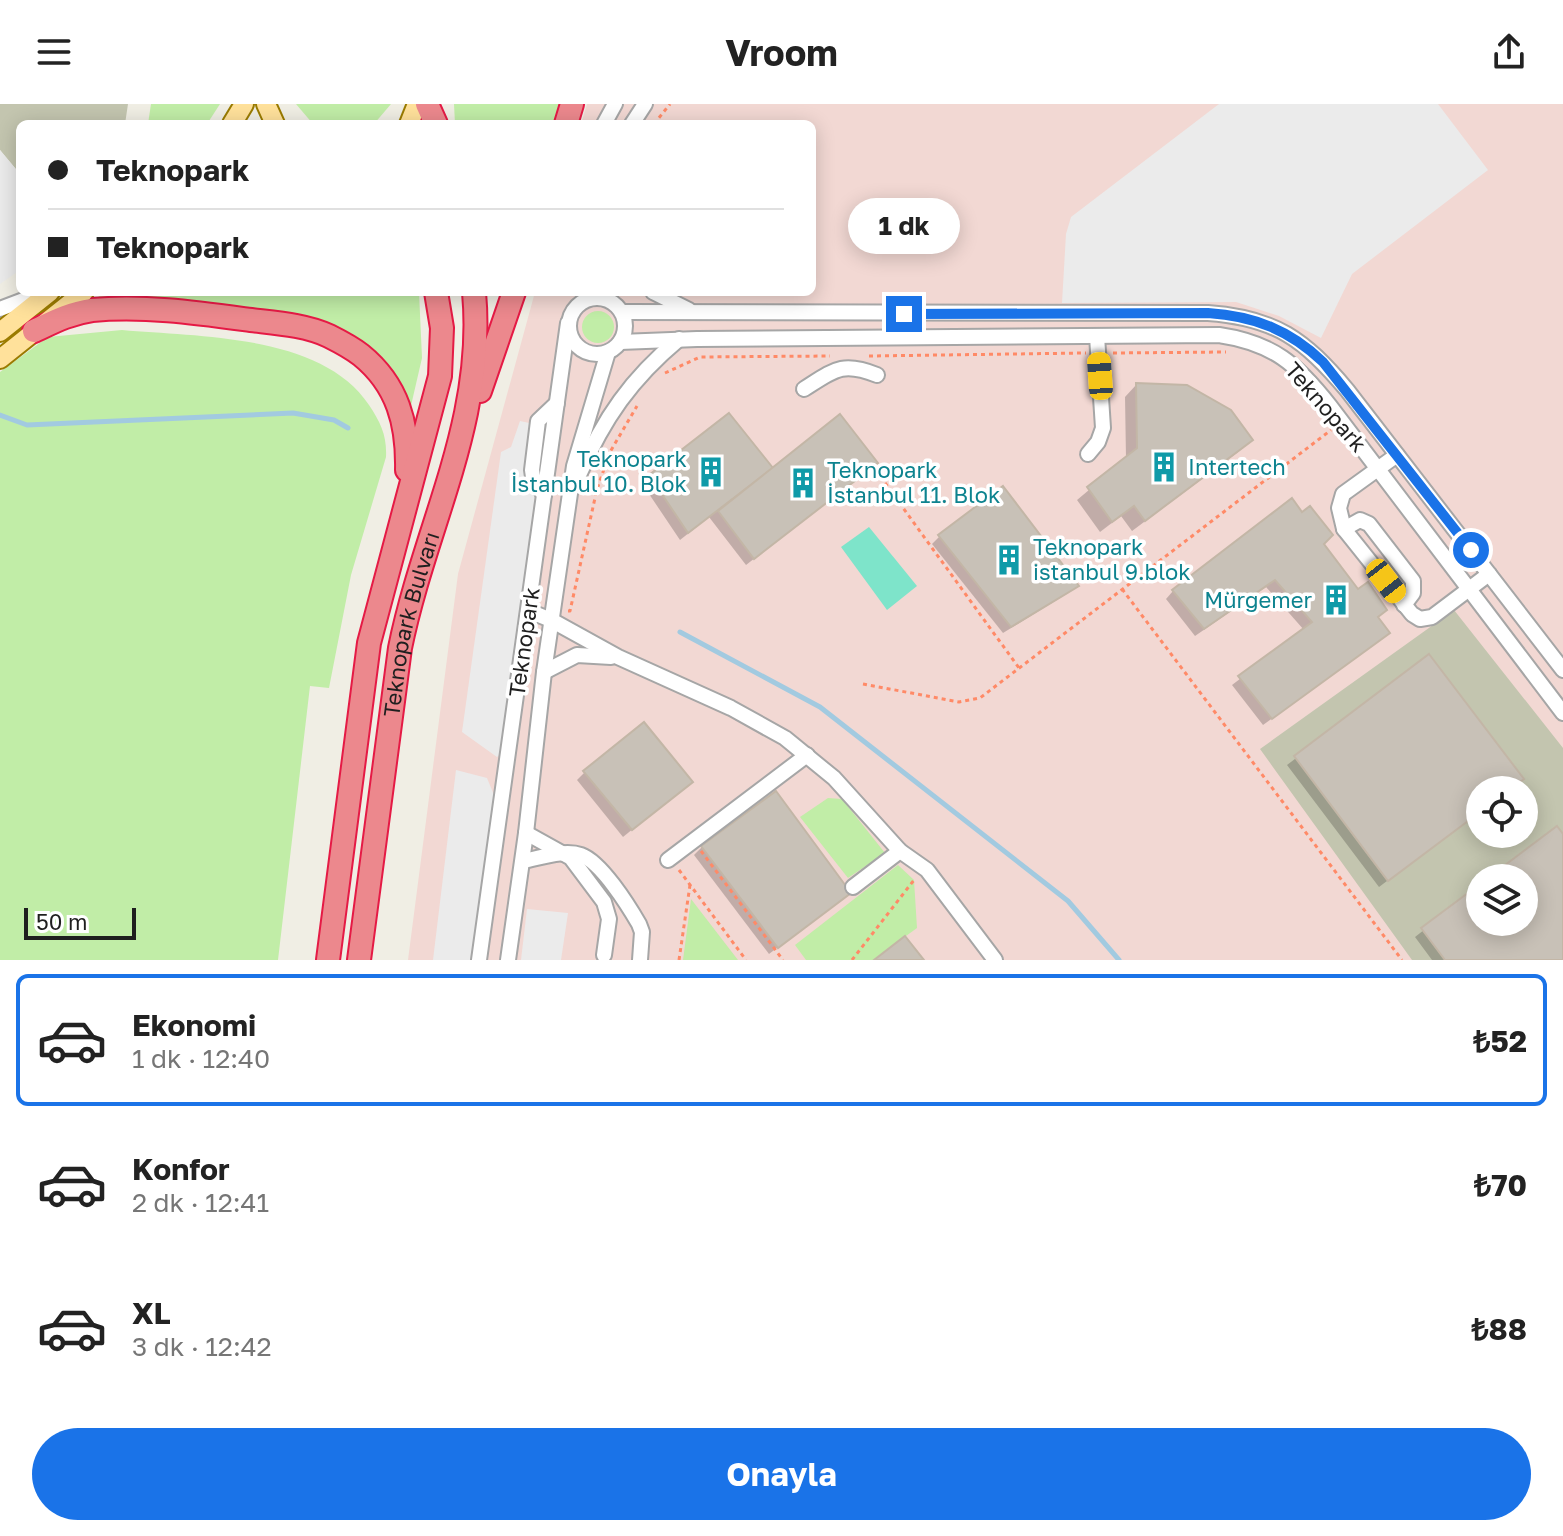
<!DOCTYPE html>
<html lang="tr">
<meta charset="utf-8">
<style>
body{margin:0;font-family:"Golos Text",sans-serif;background:#f6f6f6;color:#222;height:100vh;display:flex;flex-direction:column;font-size:30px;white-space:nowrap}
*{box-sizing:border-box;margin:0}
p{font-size:26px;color:#767676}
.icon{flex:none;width:44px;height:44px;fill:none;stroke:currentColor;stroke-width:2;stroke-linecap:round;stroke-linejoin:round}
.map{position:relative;height:856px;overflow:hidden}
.details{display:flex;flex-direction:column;background:#fff;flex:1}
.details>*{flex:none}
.banner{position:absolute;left:16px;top:16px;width:800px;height:176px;border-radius:12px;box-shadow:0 4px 20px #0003;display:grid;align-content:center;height:176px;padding:0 32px;background:#fff}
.buttons{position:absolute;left:1466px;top:672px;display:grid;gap:16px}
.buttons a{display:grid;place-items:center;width:72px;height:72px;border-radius:50%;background:#fff;box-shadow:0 4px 20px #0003;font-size:40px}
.scale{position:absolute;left:24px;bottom:20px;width:112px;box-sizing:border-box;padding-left:8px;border:4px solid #1f1f1f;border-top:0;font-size:22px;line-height:28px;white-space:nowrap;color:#1f1f1f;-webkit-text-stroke:6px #fff;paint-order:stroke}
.end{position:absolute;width:36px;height:36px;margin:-18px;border:10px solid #1a73e8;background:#fff;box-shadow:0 0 0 4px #fff}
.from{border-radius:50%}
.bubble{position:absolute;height:56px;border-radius:28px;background:#fff;box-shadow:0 4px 20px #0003;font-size:26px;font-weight:700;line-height:56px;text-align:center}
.car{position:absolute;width:24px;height:48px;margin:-24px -12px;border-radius:10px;box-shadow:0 0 6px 2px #0007;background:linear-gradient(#f5c518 24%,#345 0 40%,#f5c518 0 76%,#345 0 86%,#f5c518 0)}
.banner b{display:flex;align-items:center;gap:28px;height:76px;font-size:30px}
.banner b+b{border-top:2px solid #e0e0e0}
.banner i{width:20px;height:20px;background:#222}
ul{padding:14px 0 0;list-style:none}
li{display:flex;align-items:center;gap:24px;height:132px;margin:0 16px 12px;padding:0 16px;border:4px solid transparent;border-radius:12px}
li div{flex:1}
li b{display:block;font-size:30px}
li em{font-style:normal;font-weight:700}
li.active{border-color:#1a73e8}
li>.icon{width:72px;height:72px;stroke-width:1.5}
.button{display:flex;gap:16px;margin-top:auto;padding:16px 32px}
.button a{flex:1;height:92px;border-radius:48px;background:#1a73e8;color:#fff;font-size:32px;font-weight:700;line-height:92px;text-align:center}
header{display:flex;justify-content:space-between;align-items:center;height:104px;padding:0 32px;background:#fff;font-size:36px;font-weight:700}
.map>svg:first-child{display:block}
.commercial{fill:#f2d8d3;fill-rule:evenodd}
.construction{fill:#c3c5af;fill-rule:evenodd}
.grass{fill:#c1eda7}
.pitch{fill:#7ee4ca}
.parking{fill:#ebebeb}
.shadow{fill:#0003}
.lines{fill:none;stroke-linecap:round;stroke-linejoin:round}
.stream{stroke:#a2cae0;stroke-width:5}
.building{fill:#c8c1b7;stroke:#c3b6a6;stroke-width:2}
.minor-casing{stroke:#a6a6a6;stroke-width:18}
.major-casing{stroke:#9a7b00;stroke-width:22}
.highway-casing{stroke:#e51a45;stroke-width:26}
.path{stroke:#ff8a67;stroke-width:3;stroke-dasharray:4 4;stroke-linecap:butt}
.minor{stroke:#fff;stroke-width:14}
.major{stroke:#ffe19b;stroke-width:18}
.highway{stroke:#ec888d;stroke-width:22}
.route{stroke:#1a73e8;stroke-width:10}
.labels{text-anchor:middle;stroke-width:7;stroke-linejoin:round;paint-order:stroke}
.street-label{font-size:22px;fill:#1f1f1f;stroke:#fff}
.culture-label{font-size:22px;fill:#0d838f;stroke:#fff;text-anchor:start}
</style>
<header><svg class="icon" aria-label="menu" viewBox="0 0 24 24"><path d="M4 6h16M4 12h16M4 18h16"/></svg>Vroom<svg class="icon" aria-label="share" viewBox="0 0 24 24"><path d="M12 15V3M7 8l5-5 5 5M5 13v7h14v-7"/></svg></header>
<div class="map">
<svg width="1563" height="856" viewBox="0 0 1563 856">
<rect width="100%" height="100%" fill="#f0eee4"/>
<path class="commercial" d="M 587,0 L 1563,0 L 1563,856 L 408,856 L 458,470 L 535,188 L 812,188 L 812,20 L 581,20 ZM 1480,686 L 1524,686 L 1524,730 L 1480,730 ZM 1480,774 L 1524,774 L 1524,818 L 1480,818 Z"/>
<g class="construction">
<path d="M 0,0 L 128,0 L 125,20 L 20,20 L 20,70 L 0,46 Z"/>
<path d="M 1454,506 L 1563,644 L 1563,856 L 1412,856 L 1260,645 ZM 1480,686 L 1524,686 L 1524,730 L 1480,730 ZM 1480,774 L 1524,774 L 1524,818 L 1480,818 Z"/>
</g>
<g class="grass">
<path d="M 151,0 L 220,0 L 207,20 L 148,20 Z"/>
<path d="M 296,0 L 391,0 L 374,20 L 313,20 Z"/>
<path d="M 454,0 L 565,0 L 559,20 L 455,20 Z"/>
<path d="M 104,188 L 419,188 L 422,254 L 410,306 C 373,255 364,226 297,212 L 127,194 L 97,194 Z"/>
<circle cx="598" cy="223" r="16"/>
<path d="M 122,226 C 199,233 322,230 369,301 C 381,319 387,332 386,353 L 351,471 L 329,584 L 310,582 L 278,856 L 0,856 L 0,268 L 48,233 Z"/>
<path d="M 828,694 L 842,695 L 885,749 L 848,774 L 800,713 Z"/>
<path d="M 898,761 L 914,776 L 917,824 L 873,856 L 806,856 L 795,841 Z"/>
<path d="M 691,795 L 738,856 L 683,856 Z"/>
</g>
<path class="pitch" d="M 869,423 L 917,482 L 887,506 L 841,443 Z"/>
<g class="parking">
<path d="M 1219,0 L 1438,0 L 1488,66 L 1352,170 L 1321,234 L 1279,212 L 1236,198 L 1062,199 L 1066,130 L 1071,113 Z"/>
<path d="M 0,46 L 20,70 L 20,166 L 0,180 Z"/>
<path d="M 520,317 L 543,322 L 505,646 L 497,653 L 462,628 L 501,348 L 511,343 Z"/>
<path d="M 456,666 L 487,674 L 494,691 L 501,698 L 476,856 L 433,856 Z"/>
<path d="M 527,805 L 568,809 L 561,856 L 521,856 Z"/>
</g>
<g class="shadow">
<path d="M 1136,281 L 1250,336 L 1238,348 L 1132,427 L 1121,412 L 1100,428 L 1077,396 L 1126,355 L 1125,293 Z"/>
<path d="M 868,366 L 746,461 L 709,413 L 680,436 L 643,381 L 650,373 L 773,367 Z"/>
<path d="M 940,432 L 1076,481 L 1068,489 L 1003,529 L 932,440 Z"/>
<path d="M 1322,440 L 1376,514 L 1380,536 L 1263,621 L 1232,581 L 1304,526 L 1266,483 L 1195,532 L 1166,495 L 1173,487 Z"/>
<path d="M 1429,553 L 1508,686 L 1480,686 L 1480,707 L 1379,783 L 1287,661 Z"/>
<path d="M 585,668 L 682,685 L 623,733 L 577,676 Z"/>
<path d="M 1563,734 L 1563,856 L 1432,856 L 1415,833 L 1480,782 L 1480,818 L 1524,818 L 1524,774 L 1491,774 Z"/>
<path d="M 702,743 L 840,796 L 769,850 L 694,751 Z"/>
</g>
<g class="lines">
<g class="stream">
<path d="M 0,311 L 27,321 L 293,309 L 334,316 L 348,324"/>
<path d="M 680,528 L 820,603 L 1068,797 L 1119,856"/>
</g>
</g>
<g class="building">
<path d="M 1136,279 L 1187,281 L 1231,306 L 1253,336 L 1145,417 L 1134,402 L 1112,418 L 1087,383 L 1137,344 Z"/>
<path d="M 729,309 L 773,364 L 688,429 L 649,371 Z"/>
<path d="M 840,310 L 878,359 L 754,455 L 718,407 Z"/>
<path d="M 1003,382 L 1079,482 L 1011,523 L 938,431 Z"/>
<path d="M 1292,394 L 1302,408 L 1310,402 L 1333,431 L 1324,440 L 1358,485 L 1368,478 L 1387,506 L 1378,513 L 1390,529 L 1272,615 L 1238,572 L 1312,518 L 1275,476 L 1204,525 L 1172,486 Z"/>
<path d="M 1429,550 L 1524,675 L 1509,686 L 1480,686 L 1480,708 L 1388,777 L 1294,652 Z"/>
<path d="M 644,618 L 693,678 L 632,726 L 583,667 Z"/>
<path d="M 776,687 L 851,789 L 778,844 L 701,742 Z"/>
<path d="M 1557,722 L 1563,730 L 1563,856 L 1445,856 L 1421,824 L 1480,780 L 1480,818 L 1524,818 L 1524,774 L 1488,774 Z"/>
<path d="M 905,832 L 924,856 L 874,856 Z"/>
</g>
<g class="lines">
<g class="minor-casing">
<g id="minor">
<path d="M 604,20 L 615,0"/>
<path d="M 632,20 L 645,0"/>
<path d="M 653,188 L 689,206"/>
<circle cx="597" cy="222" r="28"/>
<path d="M 0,205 L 42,189"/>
<path d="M 622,208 L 1208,209 C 1276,214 1304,235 1347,286 L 1563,566"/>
<path d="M 620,238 L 697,235 L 1219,231 C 1273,239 1297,260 1330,302 L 1563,609"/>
<path d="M 804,285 C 834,266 842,257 877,271"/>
<path d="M 1088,350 L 1098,338 L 1103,324 L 1097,232"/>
<path d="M 1397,351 L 1343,390 L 1339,404 L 1344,425 L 1412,510 L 1420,515 L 1432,513 L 1489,470"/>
<path d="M 579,371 C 604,314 631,275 679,235"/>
<path d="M 544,391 L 533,373 L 532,366 L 538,317 L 557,299"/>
<path d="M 1344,425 L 1360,416 L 1369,420 L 1413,477 L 1413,489 L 1404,501"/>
<path d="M 529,507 L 551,516 L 618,553 L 731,604 L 785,634 L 834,674 L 900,747 L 927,766 L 995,856"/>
<path d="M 544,568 L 577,551 L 611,553"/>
<path d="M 526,729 L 571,754 L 604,798 L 609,815 L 604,851"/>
<path d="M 668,756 L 807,651"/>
<path d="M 523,757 C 540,754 564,745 581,751 C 601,758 628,801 639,820 L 642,828 L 640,856"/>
<path d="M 853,783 L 900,747"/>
<path d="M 479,856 L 568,219"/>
<path d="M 508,856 L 526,729 L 544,568 L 574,362 L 608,248"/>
</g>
</g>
<g class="major-casing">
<g id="major">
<path d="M 266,0 L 275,20"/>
<path d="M 232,20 L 244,0"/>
<path d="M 409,20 L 417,0"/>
<path d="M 0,228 L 50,188"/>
<path d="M 0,255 L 84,188"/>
</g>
</g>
<g class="highway-casing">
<g id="highway">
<path d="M 427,0 L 436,20"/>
<path d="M 566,20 L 572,0"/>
<path d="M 34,227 C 53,218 70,209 92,206 C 144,201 199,209 251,216 C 276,219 306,221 329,232 C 339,237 352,244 361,251 C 398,281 408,320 407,366"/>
<path d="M 480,287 L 514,188"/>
<path d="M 328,856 L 369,539 L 440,272 L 442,224 L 436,188"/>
<path id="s1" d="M 359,856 L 400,544 C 425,421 486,317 474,188"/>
</g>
</g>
<g class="path">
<path d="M 654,20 L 670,0"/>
<path d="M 1113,249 L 1226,248"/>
<path d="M 869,252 L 1086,249"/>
<path d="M 665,269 L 700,253 L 830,252"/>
<path d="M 885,379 L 1019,564"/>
<path d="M 1122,485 L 1402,856"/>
<path d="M 568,507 L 570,507 L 597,385 L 610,348 L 637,302"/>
<path d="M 863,580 L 959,598 L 980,594 L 1331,326"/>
<path d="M 701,747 L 783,856"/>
<path d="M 679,766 L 746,856"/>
<path d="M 679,856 L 690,781"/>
<path d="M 852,856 L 914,776"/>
</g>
<use href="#minor" class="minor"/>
<use href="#major" class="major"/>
<use href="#highway" class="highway"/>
</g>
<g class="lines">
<path class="route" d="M 904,210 L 1208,209 C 1254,212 1290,226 1323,258 L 1471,446"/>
</g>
<defs>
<g id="building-bare" transform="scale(2.4)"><path d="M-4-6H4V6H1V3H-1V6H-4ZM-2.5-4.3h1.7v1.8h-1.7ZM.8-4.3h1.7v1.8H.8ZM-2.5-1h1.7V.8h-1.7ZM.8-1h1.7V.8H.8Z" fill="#0f9aa8" stroke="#fff" stroke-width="2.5" paint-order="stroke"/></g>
</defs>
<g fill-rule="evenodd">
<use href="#building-bare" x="1164" y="363"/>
<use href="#building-bare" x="711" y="368"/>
<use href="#building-bare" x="803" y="379"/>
<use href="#building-bare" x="1009" y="456"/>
<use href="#building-bare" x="1336" y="496"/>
</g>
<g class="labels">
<g class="street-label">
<text transform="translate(1326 303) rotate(49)" y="8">Teknopark</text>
<text dy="8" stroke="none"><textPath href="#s1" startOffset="340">Teknopark Bulvarı</textPath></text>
<text transform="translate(524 538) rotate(-82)" y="8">Teknopark</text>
</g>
<g class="culture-label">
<text x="687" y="363" text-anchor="end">Teknopark<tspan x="687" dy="25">İstanbul 10. Blok</tspan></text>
<text x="1188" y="371">Intertech</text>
<text x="827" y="374">Teknopark<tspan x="827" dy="25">İstanbul 11. Blok</tspan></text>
<text x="1033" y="451">Teknopark<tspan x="1033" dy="25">istanbul 9.blok</tspan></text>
<text x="1312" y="504" text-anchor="end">Mürgemer</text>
</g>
</g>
</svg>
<div class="buttons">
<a><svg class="icon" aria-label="locate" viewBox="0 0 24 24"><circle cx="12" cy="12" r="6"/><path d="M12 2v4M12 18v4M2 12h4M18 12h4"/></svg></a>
<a><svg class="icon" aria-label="layers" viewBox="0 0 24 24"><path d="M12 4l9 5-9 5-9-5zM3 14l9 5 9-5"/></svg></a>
</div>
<div class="scale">50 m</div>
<i class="end from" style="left:1471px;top:446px"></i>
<i class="end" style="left:904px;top:210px"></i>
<div class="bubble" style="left:848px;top:94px;width:112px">1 dk</div>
<i class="car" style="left:1100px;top:272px;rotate:356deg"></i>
<i class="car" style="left:1386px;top:477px;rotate:142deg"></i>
<div class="banner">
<b><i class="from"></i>Teknopark</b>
<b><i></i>Teknopark</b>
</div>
</div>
<section class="details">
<ul>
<li class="active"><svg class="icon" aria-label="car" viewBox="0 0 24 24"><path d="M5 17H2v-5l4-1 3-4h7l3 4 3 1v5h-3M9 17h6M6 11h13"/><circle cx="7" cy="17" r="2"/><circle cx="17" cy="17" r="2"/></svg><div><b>Ekonomi</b><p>1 dk · 12:40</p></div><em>₺52</em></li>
<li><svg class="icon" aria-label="car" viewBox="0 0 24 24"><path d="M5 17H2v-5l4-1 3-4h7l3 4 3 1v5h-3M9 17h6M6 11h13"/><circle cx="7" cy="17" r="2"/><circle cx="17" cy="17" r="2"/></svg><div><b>Konfor</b><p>2 dk · 12:41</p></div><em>₺70</em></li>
<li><svg class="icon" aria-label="car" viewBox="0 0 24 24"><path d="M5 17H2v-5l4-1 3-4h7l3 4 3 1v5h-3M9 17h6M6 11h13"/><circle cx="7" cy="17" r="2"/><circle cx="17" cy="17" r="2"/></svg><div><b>XL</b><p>3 dk · 12:42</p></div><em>₺88</em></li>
</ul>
<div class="button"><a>Onayla</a></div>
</section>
